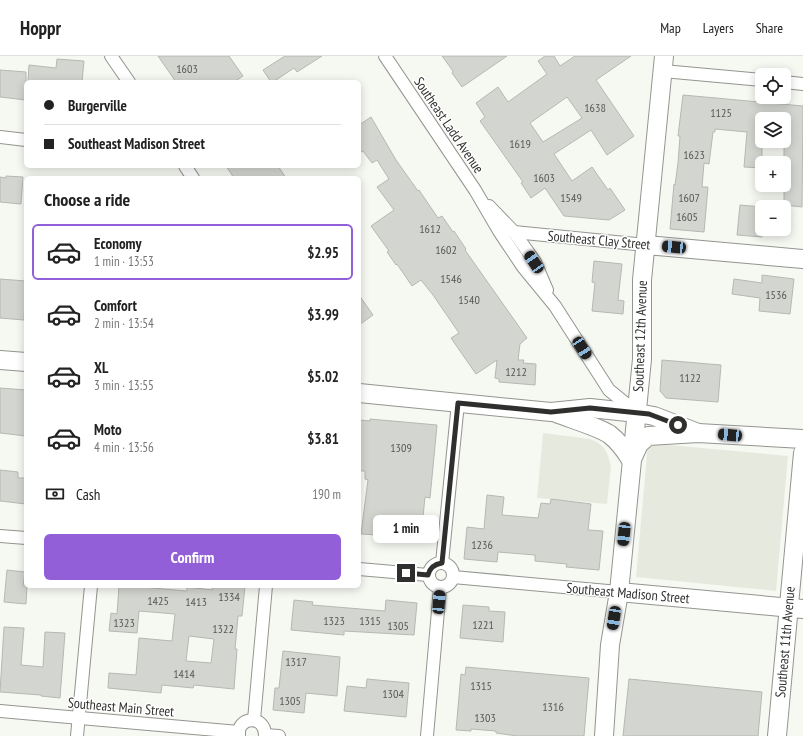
<!DOCTYPE html>
<meta charset="utf-8">
<style>
body{margin:0;font-family:"PT Sans Narrow",sans-serif;background:#f2f2f2;color:#222;height:100vh;display:flex;flex-direction:column;font-size:15px;white-space:nowrap}
*{box-sizing:border-box;margin:0}
p{font-size:13px;color:#767676}
.icon{flex:none;width:22px;height:22px;fill:none;stroke:currentColor;stroke-width:2;stroke-linecap:round;stroke-linejoin:round}
.map{position:relative;flex:1;overflow:hidden}
.panel{position:absolute;left:24px;top:120px;width:337px;height:412px;display:flex;flex-direction:column;background:#fff;border-radius:6px;box-shadow:0 2px 10px #0003}
.panel>*{flex:none}
.banner{position:absolute;left:24px;top:24px;width:337px;height:88px;border-radius:6px;box-shadow:0 2px 10px #0003;display:grid;align-content:center;height:88px;padding:0 20px;background:#fff}
.controls{position:absolute;left:755px;top:12px;display:grid;gap:8px}
.controls a{display:grid;place-items:center;width:36px;height:36px;border-radius:6px;background:#fff;box-shadow:0 2px 10px #0003;font-size:20px}
.end{position:absolute;width:18px;height:18px;margin:-9px;border:5px solid #2f302e;background:#fff;box-shadow:0 0 0 2px #fff}
.from{border-radius:50%}
.bubble{position:absolute;height:28px;border-radius:6px;background:#fff;box-shadow:0 2px 10px #0003;font-size:13px;font-weight:700;line-height:28px;text-align:center}
.car{position:absolute;width:12px;height:24px;margin:-12px -6px;border-radius:5px;box-shadow:0 0 3px 1px #0007;background:linear-gradient(#222 24%,#8ab4d8 0 40%,#222 0 76%,#8ab4d8 0 86%,#222 0)}
.banner b{display:flex;align-items:center;gap:14px;height:38px;font-size:15px}
.banner b+b{border-top:1px solid #e0e0e0}
.banner i{width:10px;height:10px;background:#222}
ul{padding:0;list-style:none}
li{display:flex;align-items:center;gap:12px;height:56px;margin:0 8px 6px;padding:0 12px;border:2px solid transparent;border-radius:6px}
li div{flex:1}
li b{display:block;font-size:15px}
li em{font-style:normal;font-weight:700}
li.selected{border-color:#925fd8}
li>.icon{width:36px;height:36px;stroke-width:1.5}
h2{padding:0 20px;font-size:18px;line-height:48px}
.pay{display:flex;align-items:center;gap:10px;height:44px;padding:0 20px;font-size:15px}
.pay p{margin-inline-start:auto}
.cta{display:flex;gap:8px;margin-top:auto;padding:8px 20px}
.cta a{flex:1;height:46px;border-radius:6px;background:#925fd8;color:#fff;font-size:16px;font-weight:700;line-height:46px;text-align:center}
header{display:flex;align-items:center;gap:24px;box-sizing:border-box;height:56px;padding:0 20px;background:#fff;border-bottom:1px solid #e0e0e0}
header strong{font-size:19px}
nav{display:flex;gap:22px;margin-inline-start:auto;font-size:14px}
.map>svg:first-child{display:block}
.built{fill:#e6eade}
.building{fill:#d3d5d0;stroke:#b6b8b3;fill-rule:evenodd}
.lines{fill:none;stroke-linecap:round;stroke-linejoin:round}
.street-casing{stroke:#949590;stroke-width:14}
.secondary-casing{stroke:#949590;stroke-width:20}
.street{stroke:#fff;stroke-width:12}
.secondary{stroke:#fff;stroke-width:18}
.route{stroke:#2f302e;stroke-width:5}
.labels{text-anchor:middle;stroke-width:3;stroke-linejoin:round;paint-order:stroke}
.number-label{font-size:12px;fill:#585956}
.street-label{font-size:14px;fill:#2f302e;stroke:#fff}
</style>
<header>
<strong>Hoppr</strong>
<nav><a>Map</a><a>Layers</a><a>Share</a></nav>
</header>
<div class="map">
<svg width="803" height="680" viewBox="0 0 803 680">
<rect width="100%" height="100%" fill="#f6f8f2"/>
<g class="built">
<path d="M 543,377 L 590,383 L 597,386 L 603,391 L 607,397 L 611,410 L 607,448 L 537,442 Z"/>
<path d="M 648,387 L 788,400 L 776,535 L 636,521 Z"/>
</g>
<g class="building">
<path d="M 158,0 L 229,0 L 243,20 L 234,26 L 176,26 Z"/>
<path d="M 285,0 L 322,0 L 297,16 L 294,12 L 273,26 L 271,26 L 263,14 Z"/>
<path d="M 442,0 L 507,0 L 462,31 L 452,17 L 453,15 Z"/>
<path d="M 545,0 L 554,0 L 560,10 L 575,0 L 631,0 L 596,24 L 634,80 L 607,99 L 591,74 L 554,98 L 572,125 L 592,111 L 608,134 L 610,132 L 625,154 L 609,164 L 564,160 L 545,132 L 531,142 L 521,127 L 523,126 L 480,65 L 485,61 L 476,47 L 498,31 L 508,46 L 547,18 L 538,5 ZM 567,41 L 582,62 L 543,86 L 530,67 Z"/>
<path d="M 57,3 L 84,5 L 82,26 L 28,26 L 29,9 L 56,12 Z"/>
<path d="M 0,14 L 26,16 L 26,44 L 0,41 Z"/>
<path d="M 683,39 L 803,50 L 802,151 L 784,149 L 784,63 L 762,63 L 762,112 L 744,111 L 747,76 L 715,73 L 715,76 L 713,76 L 709,108 L 704,107 L 702,131 L 708,131 L 704,176 L 670,173 L 674,128 L 675,129 L 678,107 L 680,80 L 678,80 Z"/>
<path d="M 371,61 L 396,104 L 418,135 L 419,134 L 438,162 L 442,160 L 453,176 L 454,175 L 466,193 L 465,194 L 527,282 L 520,288 L 518,304 L 524,304 L 523,307 L 536,308 L 535,329 L 499,326 L 499,323 L 495,322 L 497,304 L 476,318 L 451,282 L 459,277 L 433,239 L 421,224 L 412,230 L 397,208 L 396,209 L 387,196 L 389,195 L 371,170 L 394,154 L 377,131 L 389,123 L 377,104 L 372,107 L 363,95 L 359,97 L 359,69 Z"/>
<path d="M 226,110 L 278,110 L 286,122 L 234,122 Z"/>
<path d="M 6,120 L 23,121 L 21,148 L 0,146 L 0,121 L 6,122 Z"/>
<path d="M 740,149 L 762,151 L 762,181 L 737,179 Z"/>
<path d="M 594,205 L 622,208 L 618,244 L 624,245 L 623,258 L 592,255 L 595,227 L 592,226 Z"/>
<path d="M 762,219 L 794,223 L 790,258 L 759,255 L 760,242 L 732,238 L 734,223 L 762,227 Z"/>
<path d="M 0,223 L 26,225 L 24,264 L 0,262 Z"/>
<path d="M 359,239 L 373,259 L 359,269 Z"/>
<path d="M 662,304 L 721,309 L 718,346 L 666,342 L 660,335 Z"/>
<path d="M 0,332 L 26,334 L 26,380 L 0,377 Z"/>
<path d="M 370,363 L 437,369 L 430,442 L 425,441 L 421,481 L 379,477 L 378,479 L 361,478 L 368,424 L 365,423 L 365,415 L 359,415 L 359,364 L 370,365 Z"/>
<path d="M 0,414 L 18,416 L 18,422 L 26,422 L 26,448 L 0,445 Z"/>
<path d="M 487,439 L 504,441 L 502,459 L 538,462 L 541,447 L 550,448 L 551,443 L 591,448 L 588,474 L 603,475 L 599,514 L 566,511 L 567,508 L 535,505 L 535,499 L 498,496 L 497,506 L 464,503 L 467,471 L 484,473 Z"/>
<path d="M 7,514 L 25,516 L 23,530 L 27,530 L 26,548 L 4,546 Z"/>
<path d="M 119,530 L 142,530 L 141,531 L 187,535 L 187,531 L 212,534 L 213,530 L 245,530 L 242,560 L 238,560 L 235,593 L 237,593 L 234,633 L 194,629 L 193,632 L 162,629 L 161,637 L 108,632 L 109,617 L 136,619 L 139,582 L 172,585 L 175,558 L 139,555 L 137,577 L 109,575 L 111,557 L 117,558 ZM 189,580 L 214,583 L 211,607 L 186,605 Z"/>
<path d="M 294,544 L 313,546 L 312,549 L 385,555 L 386,544 L 417,547 L 414,579 L 344,575 L 344,579 L 291,574 Z"/>
<path d="M 463,549 L 489,551 L 489,555 L 505,556 L 503,586 L 460,582 Z"/>
<path d="M 4,571 L 24,572 L 21,609 L 43,611 L 45,576 L 65,577 L 60,642 L 41,640 L 41,639 L 0,636 Z"/>
<path d="M 283,595 L 340,601 L 337,640 L 306,637 L 304,657 L 273,654 L 275,632 L 279,632 Z"/>
<path d="M 466,611 L 589,622 L 584,680 L 517,680 L 496,677 L 496,675 L 471,673 L 471,675 L 456,674 L 461,618 L 465,619 Z"/>
<path d="M 367,623 L 409,627 L 406,661 L 344,655 L 347,630 L 366,632 Z"/>
<path d="M 629,623 L 762,636 L 758,680 L 623,680 Z"/>
</g>
<g class="lines">
<g class="street-casing">
<g id="street">
<path d="M 111,0 L 129,26"/>
<path d="M 385,0 L 475,134 L 499,175 L 523,211 L 555,250 L 609,334 L 636,356"/>
<path d="M 663,15 L 762,24"/>
<path d="M 784,26 L 803,28"/>
<path d="M 0,81 L 26,84"/>
<path d="M 185,110 L 193,122"/>
<path d="M 489,150 L 514,176 L 535,206 L 547,234"/>
<path d="M 514,176 L 646,189"/>
<path d="M 0,480 L 26,482"/>
<circle cx="441" cy="519" r="12"/>
<path d="M 442,507 L 458,347"/>
<path d="M 359,513 L 428,519"/>
<path d="M 453,521 L 619,536"/>
<path d="M 0,655 L 239,676"/>
<path d="M 254,664 L 266,530"/>
<path d="M 265,679 L 279,680"/>
<path d="M 77,680 L 91,530"/>
<path d="M 239,680 C 236,660 266,658 265,680"/>
<path d="M 427,680 L 440,532"/>
</g>
</g>
<g class="secondary-casing">
<g id="secondary">
<path d="M 646,189 L 803,203"/>
<path d="M 0,304 L 26,306"/>
<path d="M 359,337 L 551,356 L 590,352 L 637,357 L 654,360 L 698,377"/>
<path d="M 556,357 C 571,363 596,370 609,378 C 618,385 625,394 631,404"/>
<path d="M 633,401 L 639,388 L 648,380 L 698,377 L 803,383"/>
<path d="M 619,536 L 803,553"/>
<path d="M 604,680 L 610,589 L 619,536 L 642,303 L 642,224 L 664,0"/>
<path d="M 777,680 L 803,397"/>
</g>
</g>
<use href="#street" class="street"/>
<use href="#secondary" class="secondary"/>
</g>
<g class="lines">
<path class="route" d="M 406,517 L 428,519 C 430,511 435,508 442,507 L 458,347 L 551,356 L 590,352 L 649,358 L 678,369"/>
</g>
<g class="labels">
<g class="number-label">
<text x="187" y="17">1603</text>
<text x="595" y="56">1638</text>
<text x="721" y="61">1125</text>
<text x="520" y="92">1619</text>
<text x="694" y="103">1623</text>
<text x="544" y="126">1603</text>
<text x="571" y="146">1549</text>
<text x="689" y="146">1607</text>
<text x="687" y="165">1605</text>
<text x="430" y="177">1612</text>
<text x="446" y="198">1602</text>
<text x="451" y="227">1546</text>
<text x="776" y="243">1536</text>
<text x="469" y="248">1540</text>
<text x="516" y="320">1212</text>
<text x="690" y="326">1122</text>
<text x="401" y="396">1309</text>
<text x="482" y="493">1236</text>
<text x="229" y="545">1334</text>
<text x="158" y="549">1425</text>
<text x="196" y="550">1413</text>
<text x="334" y="569">1323</text>
<text x="370" y="569">1315</text>
<text x="124" y="571">1323</text>
<text x="483" y="573">1221</text>
<text x="398" y="574">1305</text>
<text x="223" y="577">1322</text>
<text x="296" y="610">1317</text>
<text x="184" y="622">1414</text>
<text x="481" y="634">1315</text>
<text x="393" y="642">1304</text>
<text x="290" y="649">1305</text>
<text x="553" y="655">1316</text>
<text x="485" y="666">1303</text>
</g>
<g class="street-label">
<text transform="translate(449 69) rotate(56)" y="5">Southeast Ladd Avenue</text>
<text transform="translate(599 184) rotate(5)" y="5">Southeast Clay Street</text>
<text transform="translate(640 280) rotate(-88)" y="5">Southeast 12th Avenue</text>
<text transform="translate(628 537) rotate(5)" y="5">Southeast Madison Street</text>
<text transform="translate(785 586) rotate(-85)" y="5">Southeast 11th Avenue</text>
<text transform="translate(121 651) rotate(5)" y="5">Southeast Main Street</text>
</g>
</g>
</svg>
<div class="controls">
<a><svg class="icon" aria-label="locate" viewBox="0 0 24 24"><circle cx="12" cy="12" r="6"/><path d="M12 2v4M12 18v4M2 12h4M18 12h4"/></svg></a>
<a><svg class="icon" aria-label="layers" viewBox="0 0 24 24"><path d="M12 4l9 5-9 5-9-5zM3 14l9 5 9-5"/></svg></a>
<a>+</a>
<a>−</a>
</div>
<i class="end from" style="left:678px;top:369px"></i>
<i class="end" style="left:406px;top:517px"></i>
<div class="bubble" style="left:373px;top:459px;width:66px">1 min</div>
<i class="car" style="left:674px;top:191px;rotate:275deg"></i>
<i class="car" style="left:534px;top:206px;rotate:326deg"></i>
<i class="car" style="left:582px;top:292px;rotate:147deg"></i>
<i class="car" style="left:730px;top:379px;rotate:275deg"></i>
<i class="car" style="left:624px;top:478px;rotate:186deg"></i>
<i class="car" style="left:439px;top:546px;rotate:5deg"></i>
<i class="car" style="left:614px;top:562px;rotate:189deg"></i>
<div class="banner">
<b><i class="from"></i>Burgerville</b>
<b><i></i>Southeast Madison Street</b>
</div>
<section class="panel">
<h2>Choose a ride</h2>
<ul>
<li class="selected"><svg class="icon" aria-label="car" viewBox="0 0 24 24"><path d="M5 17H2v-5l4-1 3-4h7l3 4 3 1v5h-3M9 17h6M6 11h13"/><circle cx="7" cy="17" r="2"/><circle cx="17" cy="17" r="2"/></svg><div><b>Economy</b><p>1 min · 13:53</p></div><em>$2.95</em></li>
<li><svg class="icon" aria-label="car" viewBox="0 0 24 24"><path d="M5 17H2v-5l4-1 3-4h7l3 4 3 1v5h-3M9 17h6M6 11h13"/><circle cx="7" cy="17" r="2"/><circle cx="17" cy="17" r="2"/></svg><div><b>Comfort</b><p>2 min · 13:54</p></div><em>$3.99</em></li>
<li><svg class="icon" aria-label="car" viewBox="0 0 24 24"><path d="M5 17H2v-5l4-1 3-4h7l3 4 3 1v5h-3M9 17h6M6 11h13"/><circle cx="7" cy="17" r="2"/><circle cx="17" cy="17" r="2"/></svg><div><b>XL</b><p>3 min · 13:55</p></div><em>$5.02</em></li>
<li><svg class="icon" aria-label="car" viewBox="0 0 24 24"><path d="M5 17H2v-5l4-1 3-4h7l3 4 3 1v5h-3M9 17h6M6 11h13"/><circle cx="7" cy="17" r="2"/><circle cx="17" cy="17" r="2"/></svg><div><b>Moto</b><p>4 min · 13:56</p></div><em>$3.81</em></li>
</ul>
<div class="pay"><svg class="icon" aria-label="cash" viewBox="0 0 24 24"><path d="M3 7h18v10H3z"/><circle cx="12" cy="12" r="2"/></svg>Cash<p>190 m</p></div>
<div class="cta"><a>Confirm</a></div>
</section>
</div>
